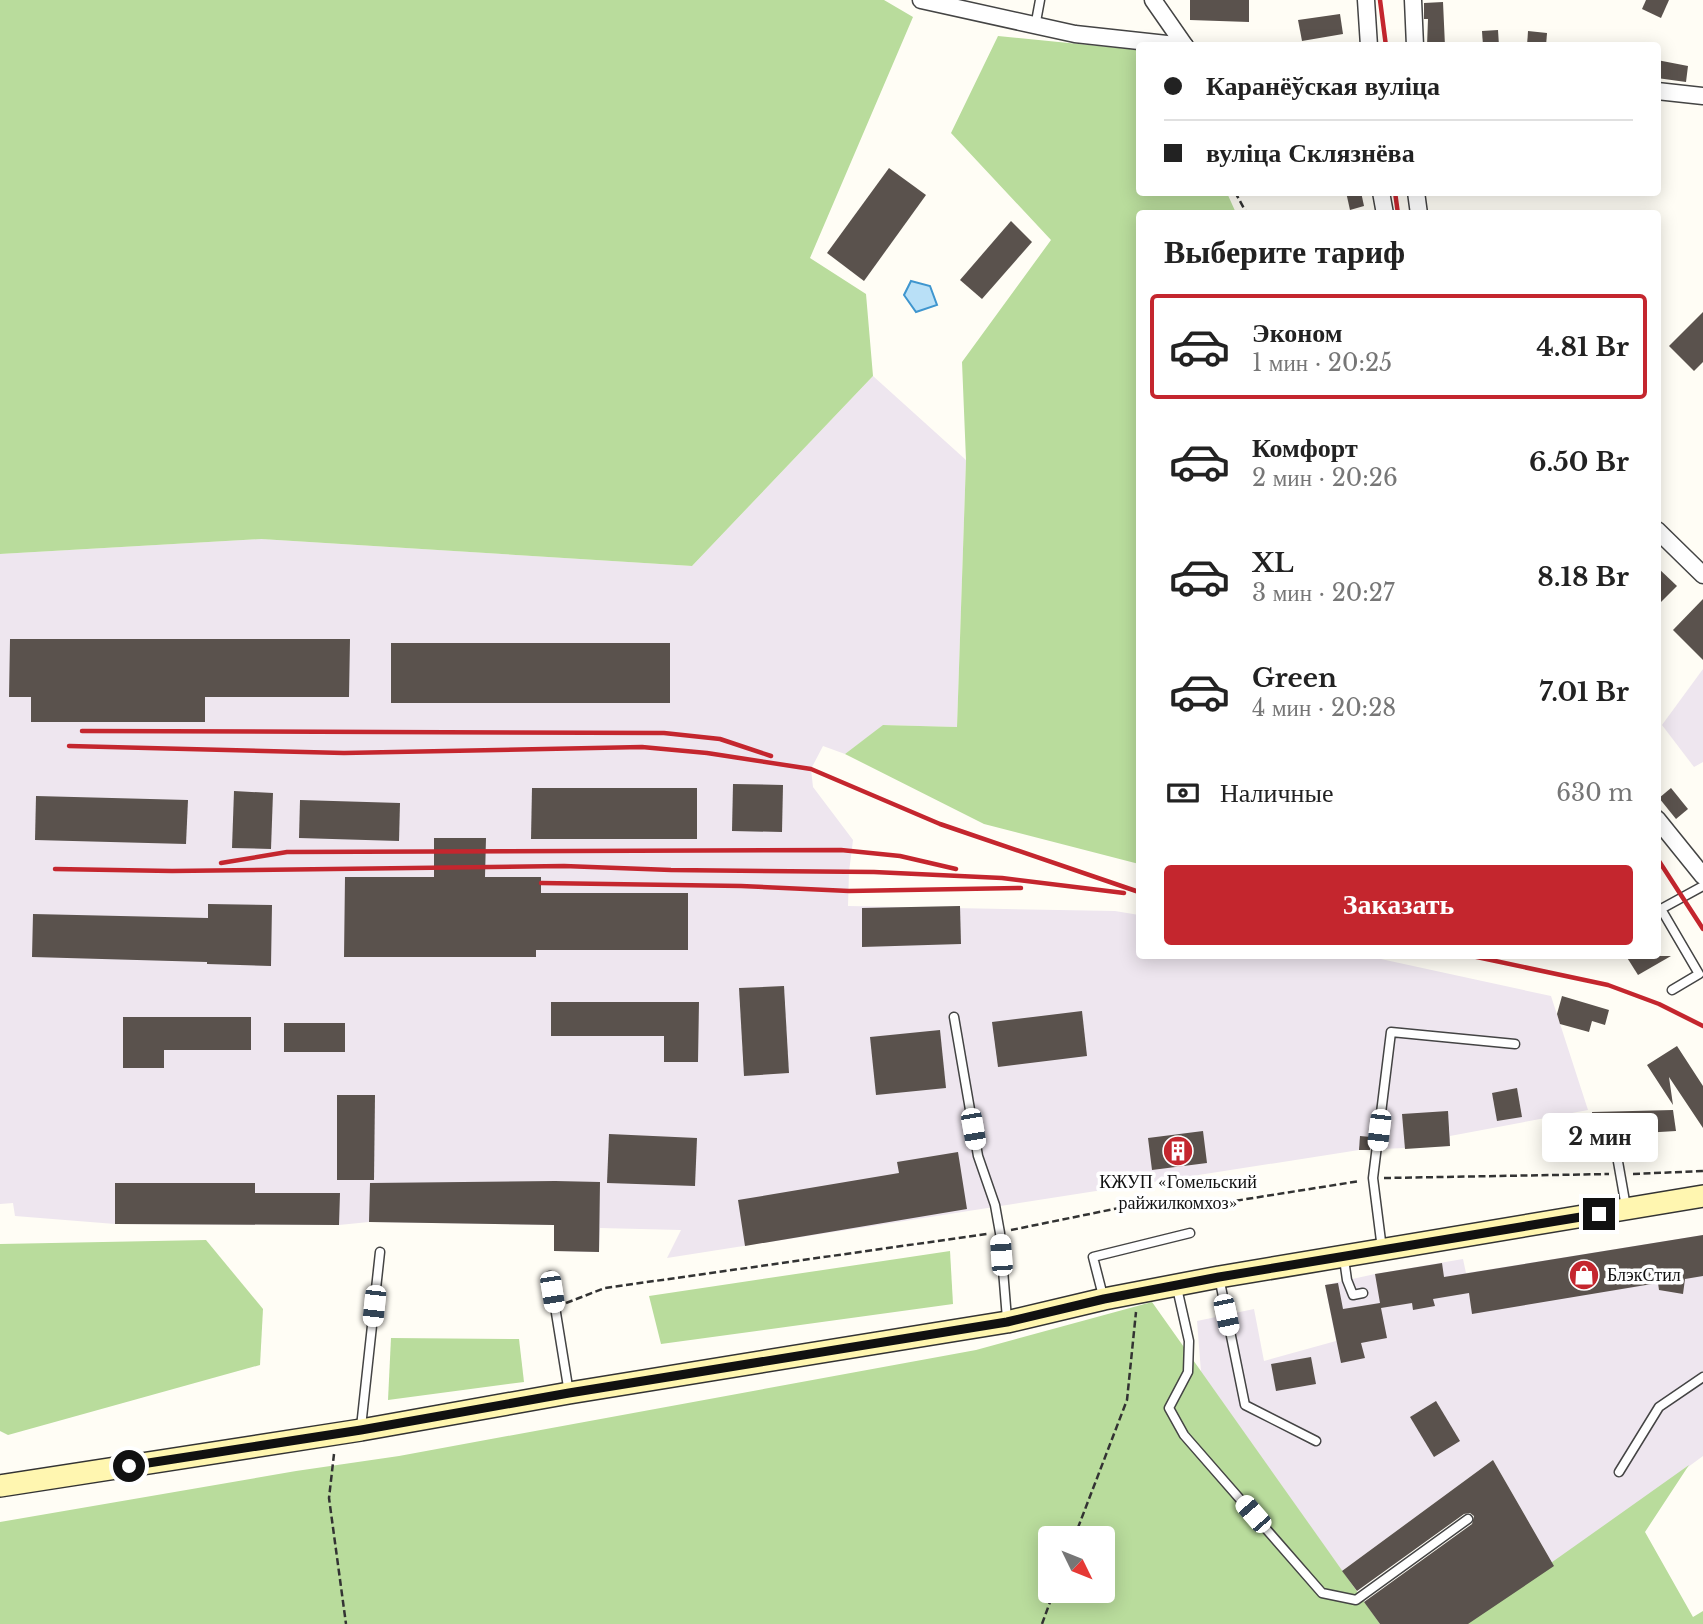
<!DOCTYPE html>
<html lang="ru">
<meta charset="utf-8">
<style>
body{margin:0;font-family:"Libre Baskerville",serif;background:#f6f6f6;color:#222;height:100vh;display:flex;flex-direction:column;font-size:26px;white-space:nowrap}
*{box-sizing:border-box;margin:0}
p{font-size:23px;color:#767676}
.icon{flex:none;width:38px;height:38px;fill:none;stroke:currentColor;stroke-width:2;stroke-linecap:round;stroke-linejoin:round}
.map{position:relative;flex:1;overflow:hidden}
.side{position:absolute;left:1136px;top:210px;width:525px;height:749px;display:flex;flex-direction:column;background:#fff;border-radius:7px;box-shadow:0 4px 18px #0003}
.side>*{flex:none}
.guide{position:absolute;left:1136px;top:42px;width:525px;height:154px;border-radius:7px;box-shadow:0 4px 18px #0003;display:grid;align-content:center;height:154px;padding:0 28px;background:#fff}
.needle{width:46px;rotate:133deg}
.tools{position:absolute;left:1038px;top:1526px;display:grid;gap:14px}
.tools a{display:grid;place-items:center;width:77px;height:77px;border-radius:7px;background:#fff;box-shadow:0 4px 18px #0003;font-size:35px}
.end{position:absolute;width:32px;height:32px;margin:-16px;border:9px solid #111;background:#fff;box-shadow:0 0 0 4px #fff}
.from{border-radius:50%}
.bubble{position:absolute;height:49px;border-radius:7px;background:#fff;box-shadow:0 4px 18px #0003;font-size:23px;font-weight:700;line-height:49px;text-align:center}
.car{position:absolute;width:21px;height:42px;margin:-21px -10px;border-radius:9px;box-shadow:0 0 5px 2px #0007;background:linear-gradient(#fff 24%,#345 0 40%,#fff 0 76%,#345 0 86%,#fff 0)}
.guide b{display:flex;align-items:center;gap:24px;height:66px;font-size:26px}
.guide b+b{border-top:2px solid #e0e0e0}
.guide i{width:18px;height:18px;background:#222}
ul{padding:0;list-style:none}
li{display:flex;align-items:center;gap:21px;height:105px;margin:0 14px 10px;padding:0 14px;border:4px solid transparent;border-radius:7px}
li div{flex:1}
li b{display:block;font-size:26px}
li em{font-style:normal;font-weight:700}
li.current{border-color:#c4262e}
li>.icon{width:63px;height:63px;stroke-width:1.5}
h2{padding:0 28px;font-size:32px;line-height:84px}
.pay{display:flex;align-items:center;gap:18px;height:77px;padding:0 28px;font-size:26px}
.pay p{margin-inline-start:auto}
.button{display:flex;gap:14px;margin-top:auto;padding:14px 28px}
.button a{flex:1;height:80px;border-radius:7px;background:#c4262e;color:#fff;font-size:28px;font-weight:700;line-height:80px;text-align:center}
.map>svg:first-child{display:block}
.industrial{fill:#eee6ef}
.forest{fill:#b9dc9c;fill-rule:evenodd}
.water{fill:#b9e0f7;stroke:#3f96cf;stroke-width:2}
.building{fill:#5a524d}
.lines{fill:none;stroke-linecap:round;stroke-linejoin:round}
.service-casing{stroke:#444;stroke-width:11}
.minor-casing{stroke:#444;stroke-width:19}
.secondary-casing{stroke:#333;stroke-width:24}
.path{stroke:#333;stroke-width:2.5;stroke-dasharray:7 3.5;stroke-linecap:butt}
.service{stroke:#fff;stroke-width:8}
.minor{stroke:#fff;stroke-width:16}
.secondary{stroke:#fff6b0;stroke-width:21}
.rail{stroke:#c4262e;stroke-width:4.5}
.route{stroke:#111;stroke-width:9}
.labels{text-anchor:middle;stroke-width:7;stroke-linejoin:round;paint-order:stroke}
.poi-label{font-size:18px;fill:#111;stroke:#fff}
</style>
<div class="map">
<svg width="1703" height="1624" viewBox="0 0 1703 1624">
<rect width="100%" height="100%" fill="#fffdf5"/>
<g class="industrial">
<path d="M 873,376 L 966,460 L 957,727 L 884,725 L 845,754 L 823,746 L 811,769 L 813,787 L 853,840 L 849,872 L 848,906 L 1115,911 L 1139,915 L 1139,956 L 1367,956 L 1551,996 L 1588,1110 L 1450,1136 L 1450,1146 L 1359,1150 L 667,1258 L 681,1230 L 600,1228 L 599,1252 L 554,1251 L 554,1225 L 369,1222 L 339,1225 L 115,1224 L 15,1216 L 13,1203 L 0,1204 L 0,554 L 261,539 L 692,566 Z"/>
<path d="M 1703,669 L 1703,762 L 1694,767 L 1662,725 Z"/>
<path d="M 1703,1235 L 1703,1456 L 1554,1566 L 1493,1460 L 1342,1571 L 1201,1372 L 1197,1321 L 1254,1309 L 1264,1361 L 1336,1341 L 1325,1285 L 1375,1274 L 1463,1259 L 1466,1273 Z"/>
</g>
<g class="forest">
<path d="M 0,0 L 884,0 L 913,17 L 810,258 L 866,294 L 873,376 L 692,566 L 261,539 L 0,554 Z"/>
<path d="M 998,36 L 1139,50 L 1139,192 L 1227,193 L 1236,213 L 1139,214 L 1139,864 L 984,824 L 845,754 L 883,725 L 957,727 L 966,460 L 962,362 L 1051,240 L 951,133 Z"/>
<path d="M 206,1240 L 263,1309 L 260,1365 L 8,1435 L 0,1431 L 0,1244 Z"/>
<path d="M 950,1251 L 953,1304 L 661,1344 L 649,1296 Z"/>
<path d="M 1152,1302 L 1380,1624 L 0,1624 L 0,1522 L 296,1471 L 399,1456 L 976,1350 ZM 1050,1538 L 1102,1538 L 1102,1591 L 1050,1591 Z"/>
<path d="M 391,1338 L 519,1339 L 524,1382 L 388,1400 Z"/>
<path d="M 1689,1465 L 1645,1532 L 1693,1617 L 1703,1611 L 1703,1624 L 1465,1624 Z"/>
</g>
<path class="water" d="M 911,281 L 930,286 L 937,305 L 916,312 L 904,295 Z"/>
<g class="building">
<path d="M 1190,0 L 1249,0 L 1249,22 L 1190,20 Z"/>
<path d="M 1646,0 L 1669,0 L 1661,18 L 1642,9 Z"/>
<path d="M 1443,2 L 1445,46 L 1427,46 L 1428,19 L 1424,19 L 1424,3 Z"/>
<path d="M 1340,14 L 1343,34 L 1302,41 L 1298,20 Z"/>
<path d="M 1498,30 L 1499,46 L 1483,46 L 1482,31 Z"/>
<path d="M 1528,31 L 1547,33 L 1546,46 L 1527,46 Z"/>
<path d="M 1657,60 L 1688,66 L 1686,82 L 1657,78 Z"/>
<path d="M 889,168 L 926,195 L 864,281 L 827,253 Z"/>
<path d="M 1346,192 L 1361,192 L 1364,206 L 1350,210 Z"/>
<path d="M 1011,221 L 1032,242 L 982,299 L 960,280 Z"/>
<path d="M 1703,312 L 1703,362 L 1694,371 L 1669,346 Z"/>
<path d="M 1657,567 L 1677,586 L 1657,606 Z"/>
<path d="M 1703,599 L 1703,660 L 1673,630 Z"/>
<path d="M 10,639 L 350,639 L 349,697 L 205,697 L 205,722 L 31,722 L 31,697 L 9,697 Z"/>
<rect x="391" y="643" width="279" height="60"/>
<path d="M 733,784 L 783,785 L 782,832 L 732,831 Z"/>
<path d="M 532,788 L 697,788 L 697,839 L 531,839 Z"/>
<path d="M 1671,788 L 1688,809 L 1676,819 L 1659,798 Z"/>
<path d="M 234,791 L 273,793 L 271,849 L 232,848 Z"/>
<path d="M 36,796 L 188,800 L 186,844 L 35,840 Z"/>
<path d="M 300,800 L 400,803 L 399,841 L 299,838 Z"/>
<path d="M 434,838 L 486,838 L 485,877 L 541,877 L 541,893 L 688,893 L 688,950 L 536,950 L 536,957 L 344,957 L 345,877 L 434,877 Z"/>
<path d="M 208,904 L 272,905 L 271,966 L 207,964 L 207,962 L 32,957 L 33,914 L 208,918 Z"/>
<path d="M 960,906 L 961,944 L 862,947 L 862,908 Z"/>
<path d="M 1626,956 L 1671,956 L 1638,975 Z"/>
<path d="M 784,986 L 789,1073 L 744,1076 L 739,988 Z"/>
<path d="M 1562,996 L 1609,1010 L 1605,1025 L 1592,1021 L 1589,1032 L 1560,1024 L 1557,1014 Z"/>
<path d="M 551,1002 L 699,1002 L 698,1062 L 664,1062 L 664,1036 L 551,1036 Z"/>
<path d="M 1082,1011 L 1087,1056 L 998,1067 L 992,1022 Z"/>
<path d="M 123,1017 L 251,1017 L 251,1050 L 164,1050 L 164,1068 L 123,1068 Z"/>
<rect x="284" y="1023" width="61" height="29"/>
<path d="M 940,1030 L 946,1088 L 876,1095 L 870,1037 Z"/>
<path d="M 1677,1046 L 1703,1086 L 1703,1128 L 1669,1077 L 1673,1105 L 1647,1065 Z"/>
<path d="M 1517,1088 L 1522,1117 L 1497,1121 L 1492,1093 Z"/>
<path d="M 337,1095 L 375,1095 L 374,1180 L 337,1180 Z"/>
<path d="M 1673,1110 L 1676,1131 L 1593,1136 L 1592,1112 Z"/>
<path d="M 1448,1111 L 1450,1146 L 1405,1149 L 1402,1114 Z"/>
<path d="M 1203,1131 L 1207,1163 L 1152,1170 L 1148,1138 Z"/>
<path d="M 609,1134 L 697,1138 L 695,1186 L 607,1183 Z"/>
<path d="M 1360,1136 L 1371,1137 L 1370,1150 L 1359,1150 Z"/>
<path d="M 958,1152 L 967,1209 L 745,1246 L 738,1200 L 899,1173 L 897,1162 Z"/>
<path d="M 555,1181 L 600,1182 L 599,1252 L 554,1251 L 554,1225 L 369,1222 L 370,1183 Z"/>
<path d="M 115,1183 L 255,1183 L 255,1193 L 340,1193 L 339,1225 L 115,1224 Z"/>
<path d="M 1703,1235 L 1703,1276 L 1685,1279 L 1683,1294 L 1659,1290 L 1658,1283 L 1472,1314 L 1469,1293 L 1433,1299 L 1435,1306 L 1413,1310 L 1412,1303 L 1381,1308 L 1387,1338 L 1361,1343 L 1365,1358 L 1341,1363 L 1325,1285 L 1338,1283 L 1343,1309 L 1380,1303 L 1375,1274 L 1442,1263 L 1444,1277 Z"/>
<path d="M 1311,1357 L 1316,1384 L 1276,1391 L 1271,1364 Z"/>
<path d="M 1436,1401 L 1460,1441 L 1434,1457 L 1410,1417 Z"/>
<path d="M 1493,1460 L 1554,1566 L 1468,1624 L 1380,1624 L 1364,1602 L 1472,1524 L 1474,1516 L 1470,1513 L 1464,1514 L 1357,1591 L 1342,1571 Z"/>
</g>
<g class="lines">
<g class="service-casing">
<g id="service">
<path d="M 1035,27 L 1040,0"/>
<path d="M 1672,990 L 1699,974 L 1661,909 L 1703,886"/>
<path d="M 954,1017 L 978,1156 L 995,1205 L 1000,1233 L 1007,1319"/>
<path d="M 1617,1156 L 1626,1207"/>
<path d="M 1382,1249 L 1373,1178 L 1391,1032 L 1515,1044"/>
<path d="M 1344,1259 L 1347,1280 L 1353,1295 L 1363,1293"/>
<path d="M 550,1276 L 569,1393"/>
<path d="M 1219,1277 L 1245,1405 L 1316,1441"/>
<path d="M 1177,1288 L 1189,1341 L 1188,1372 L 1169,1408 L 1184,1435 L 1322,1593 L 1356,1600 L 1468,1519"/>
<path d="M 1103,1296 L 1093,1257 L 1190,1233"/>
<path d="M 361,1427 L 380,1252"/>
<path d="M 1619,1472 L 1659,1407 L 1703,1377"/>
</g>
</g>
<g class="minor-casing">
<g id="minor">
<path d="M 921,0 L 1075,34 L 1185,46"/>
<path d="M 1153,0 L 1185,46"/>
<path d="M 1366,0 L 1369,46"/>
<path d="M 1413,0 L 1415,46"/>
<path d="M 1657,91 L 1703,96"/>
<path d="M 1381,192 L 1385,214"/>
<path d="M 1416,192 L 1419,214"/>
<path d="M 1657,530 L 1703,575"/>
<path d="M 1657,819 L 1703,876"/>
</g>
</g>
<g class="secondary-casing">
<path id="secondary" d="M 0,1486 L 361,1430 L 569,1393 L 1007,1322 L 1104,1299 L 1219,1277 L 1703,1196"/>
</g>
<g class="path">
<path d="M 1235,192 L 1247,214"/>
<path d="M 1633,1174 L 1703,1171"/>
<path d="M 1384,1178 L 1609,1174"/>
<path d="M 1011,1230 L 1163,1199 L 1184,1209 L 1360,1181"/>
<path d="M 566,1303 L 605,1288 L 987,1234"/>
<path d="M 334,1454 L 329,1498 L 346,1624"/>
<path d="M 1074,1538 L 1127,1400 L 1136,1312"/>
<path d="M 1042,1624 L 1054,1591"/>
</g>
<use href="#service" class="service"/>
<use href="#minor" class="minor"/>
<use href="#secondary" class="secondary"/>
<g class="rail">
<path d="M 1380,0 L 1386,46"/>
<path d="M 1395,192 L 1398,214"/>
<path d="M 82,731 L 664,733 L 720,739 L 771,756"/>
<path d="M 69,746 L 344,753 L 642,747 L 707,753 L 811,769 L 940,824 L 1139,892"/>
<path d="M 1657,858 L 1703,929"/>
<path d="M 221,863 L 287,852 L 841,850 L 900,856 L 956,869"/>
<path d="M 55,869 L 172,871 L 564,866 L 671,870 L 874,872 L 1002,878 L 1124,893"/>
<path d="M 541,883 L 741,886 L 849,891 L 1021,888"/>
<path d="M 1472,956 L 1608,985 L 1659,1004 L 1703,1026"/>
</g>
</g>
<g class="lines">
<path class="route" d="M 129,1466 L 361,1430 L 569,1393 L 1007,1322 L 1104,1299 L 1219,1277 L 1599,1214"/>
</g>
<defs>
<g id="building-disc" transform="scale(1.575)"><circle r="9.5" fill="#c4262e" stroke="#fff"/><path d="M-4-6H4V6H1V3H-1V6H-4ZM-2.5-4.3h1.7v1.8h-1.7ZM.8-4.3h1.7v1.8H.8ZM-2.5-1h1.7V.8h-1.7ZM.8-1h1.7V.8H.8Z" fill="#fff"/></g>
<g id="shop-disc" transform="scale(1.575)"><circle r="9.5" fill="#c4262e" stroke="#fff"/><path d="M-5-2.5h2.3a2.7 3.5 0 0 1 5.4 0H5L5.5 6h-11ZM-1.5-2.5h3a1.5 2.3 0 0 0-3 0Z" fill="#fff"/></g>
</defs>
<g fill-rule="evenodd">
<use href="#building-disc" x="1178" y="1151"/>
<use href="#shop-disc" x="1584" y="1275"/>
</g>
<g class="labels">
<g class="poi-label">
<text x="1178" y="1188">КЖУП «Гомельский<tspan x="1178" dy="21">райжилкомхоз»</tspan></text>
<text x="1607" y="1281" text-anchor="start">БлэкСтил</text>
</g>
</g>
</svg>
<div class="tools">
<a><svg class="needle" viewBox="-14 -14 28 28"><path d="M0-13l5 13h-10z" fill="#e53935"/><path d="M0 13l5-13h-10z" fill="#767676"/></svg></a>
</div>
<i class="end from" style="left:129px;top:1466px"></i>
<i class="end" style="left:1599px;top:1214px"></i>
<div class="bubble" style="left:1542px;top:1113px;width:116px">2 мин</div>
<i class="car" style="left:973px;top:1129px;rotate:170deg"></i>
<i class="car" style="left:1379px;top:1130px;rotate:187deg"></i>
<i class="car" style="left:1001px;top:1255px;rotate:356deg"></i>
<i class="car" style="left:552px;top:1292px;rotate:171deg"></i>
<i class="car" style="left:374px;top:1306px;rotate:186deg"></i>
<i class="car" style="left:1226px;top:1315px;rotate:168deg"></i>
<i class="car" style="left:1253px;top:1514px;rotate:319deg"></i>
<div class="guide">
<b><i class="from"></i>Каранёўская вуліца</b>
<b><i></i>вуліца Склязнёва</b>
</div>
<section class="side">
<h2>Выберите тариф</h2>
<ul>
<li class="current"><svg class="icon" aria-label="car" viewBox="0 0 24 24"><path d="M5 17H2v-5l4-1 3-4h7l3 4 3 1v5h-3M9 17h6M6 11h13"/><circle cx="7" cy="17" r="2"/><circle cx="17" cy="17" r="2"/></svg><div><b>Эконом</b><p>1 мин · 20:25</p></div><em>4.81 Br</em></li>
<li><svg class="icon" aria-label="car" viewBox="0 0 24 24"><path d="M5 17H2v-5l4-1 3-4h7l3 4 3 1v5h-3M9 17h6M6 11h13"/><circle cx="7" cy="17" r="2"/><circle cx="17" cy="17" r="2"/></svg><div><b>Комфорт</b><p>2 мин · 20:26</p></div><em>6.50 Br</em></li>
<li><svg class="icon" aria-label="car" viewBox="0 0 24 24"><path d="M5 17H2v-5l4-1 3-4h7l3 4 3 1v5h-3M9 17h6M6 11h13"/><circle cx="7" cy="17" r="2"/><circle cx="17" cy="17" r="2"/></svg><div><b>XL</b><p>3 мин · 20:27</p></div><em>8.18 Br</em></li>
<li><svg class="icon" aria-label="car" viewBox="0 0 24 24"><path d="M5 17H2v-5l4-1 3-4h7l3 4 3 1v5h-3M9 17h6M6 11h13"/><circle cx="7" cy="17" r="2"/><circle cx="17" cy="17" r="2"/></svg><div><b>Green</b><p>4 мин · 20:28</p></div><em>7.01 Br</em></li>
</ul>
<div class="pay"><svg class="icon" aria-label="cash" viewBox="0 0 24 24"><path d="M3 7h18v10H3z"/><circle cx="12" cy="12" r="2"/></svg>Наличные<p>630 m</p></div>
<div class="button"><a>Заказать</a></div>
</section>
</div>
